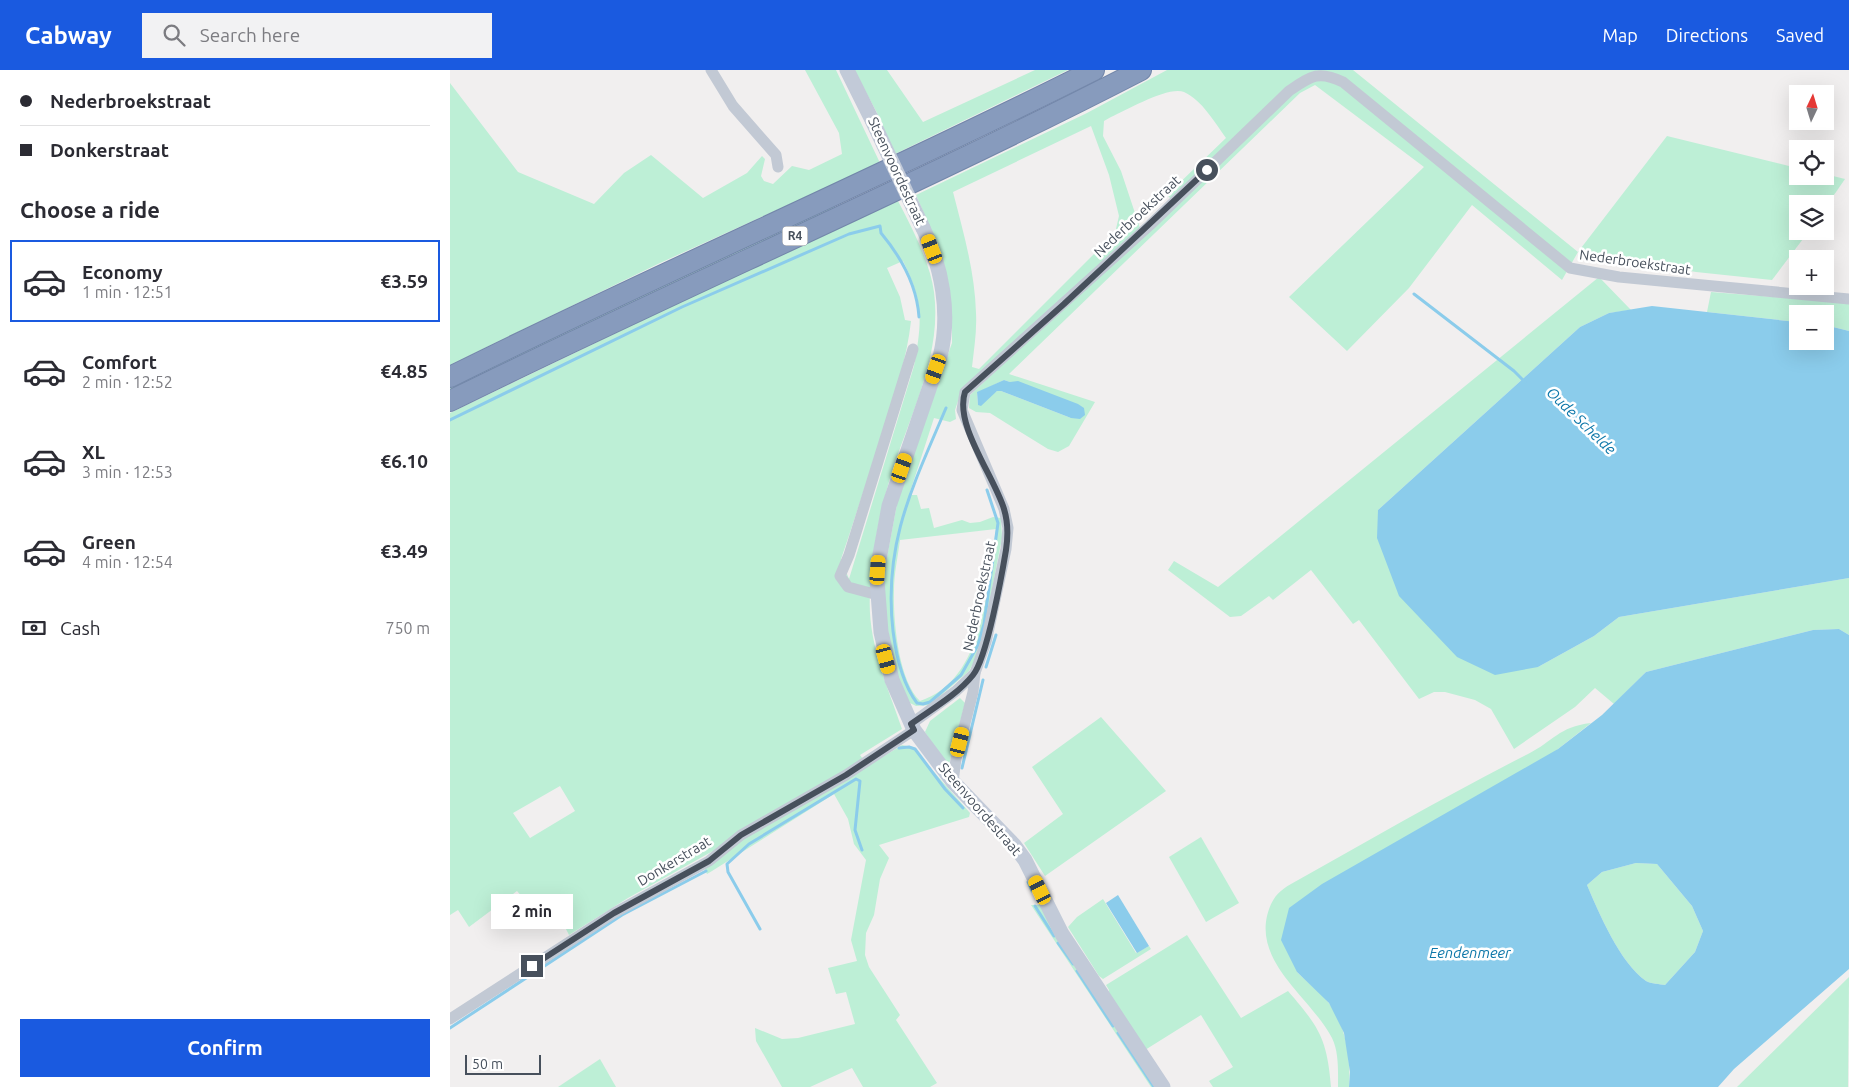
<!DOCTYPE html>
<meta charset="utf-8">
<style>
body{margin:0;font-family:Ubuntu,sans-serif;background:#f2f2f3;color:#2b2b33;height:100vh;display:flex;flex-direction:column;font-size:19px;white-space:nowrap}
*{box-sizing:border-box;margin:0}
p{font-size:16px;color:#7c7c81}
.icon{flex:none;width:28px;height:28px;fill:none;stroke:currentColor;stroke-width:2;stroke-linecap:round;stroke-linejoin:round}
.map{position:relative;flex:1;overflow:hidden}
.sheet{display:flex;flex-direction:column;background:#fff;width:450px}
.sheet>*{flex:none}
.top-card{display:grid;align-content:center;height:110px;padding:0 20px;background:#fff}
.needle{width:32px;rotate:4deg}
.controls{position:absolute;left:1339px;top:15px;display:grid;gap:10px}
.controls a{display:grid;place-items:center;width:45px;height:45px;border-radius:0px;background:#fff;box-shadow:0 5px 20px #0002;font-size:25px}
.scale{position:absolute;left:15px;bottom:12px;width:76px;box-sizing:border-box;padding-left:5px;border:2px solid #47505c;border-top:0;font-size:14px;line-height:18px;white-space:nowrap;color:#47505c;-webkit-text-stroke:4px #fff;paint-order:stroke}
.end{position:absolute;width:22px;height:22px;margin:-11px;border:6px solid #47505c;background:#fff;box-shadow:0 0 0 2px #fff}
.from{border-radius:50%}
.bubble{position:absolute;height:35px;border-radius:0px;background:#fff;box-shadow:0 5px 20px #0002;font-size:16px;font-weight:700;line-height:35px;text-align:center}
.car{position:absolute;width:15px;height:30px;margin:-15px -8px;border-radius:6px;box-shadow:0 0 4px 1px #0007;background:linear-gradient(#f5c518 24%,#345 0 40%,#f5c518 0 76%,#345 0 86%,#f5c518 0)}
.top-card b{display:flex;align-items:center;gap:18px;height:48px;font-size:19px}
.top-card b+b{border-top:1px solid #e1e1e2}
.top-card i{width:12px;height:12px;background:#2b2b33}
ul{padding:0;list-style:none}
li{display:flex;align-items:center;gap:15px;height:82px;margin:0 10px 8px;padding:0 10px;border:2px solid transparent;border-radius:0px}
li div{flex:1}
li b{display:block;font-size:19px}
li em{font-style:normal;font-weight:700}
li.current{border-color:#1a5ae0}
li>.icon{width:45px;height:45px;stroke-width:1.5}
h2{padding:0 20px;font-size:22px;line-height:60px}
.pay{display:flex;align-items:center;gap:12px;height:55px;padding:0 20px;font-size:19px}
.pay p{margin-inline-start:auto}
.cta{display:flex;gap:10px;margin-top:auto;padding:10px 20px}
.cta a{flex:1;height:58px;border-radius:0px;background:#1a5ae0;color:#fff;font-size:20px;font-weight:700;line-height:58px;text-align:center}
header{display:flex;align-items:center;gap:30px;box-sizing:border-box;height:70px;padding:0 25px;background:#1a5ae0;color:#fff}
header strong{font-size:24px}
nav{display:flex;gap:28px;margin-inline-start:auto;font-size:18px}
.search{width:350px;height:45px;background:#f2f2f3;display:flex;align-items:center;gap:12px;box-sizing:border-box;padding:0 18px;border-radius:0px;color:#7c7c81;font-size:19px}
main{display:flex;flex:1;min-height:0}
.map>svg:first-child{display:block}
.green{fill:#bdefd6;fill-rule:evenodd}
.water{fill:#8bcceb;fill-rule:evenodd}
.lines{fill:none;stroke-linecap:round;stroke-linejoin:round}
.stream{stroke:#8bcceb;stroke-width:3}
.highway-casing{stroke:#7286a9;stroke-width:22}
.street{stroke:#c2c9d4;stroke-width:11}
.secondary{stroke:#c2cad8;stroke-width:15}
.highway{stroke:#879bbd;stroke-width:20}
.secondary-bridge{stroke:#c2cad8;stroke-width:15}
.route{stroke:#47505c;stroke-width:6}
.labels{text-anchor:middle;stroke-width:5;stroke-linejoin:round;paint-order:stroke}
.shield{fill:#fff;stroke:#7e848d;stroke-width:1}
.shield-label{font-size:12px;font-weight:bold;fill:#47505c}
.street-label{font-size:14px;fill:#47505c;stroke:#fff}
.water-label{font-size:15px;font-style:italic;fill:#0d77a9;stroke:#fff}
</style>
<header>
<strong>Cabway</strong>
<div class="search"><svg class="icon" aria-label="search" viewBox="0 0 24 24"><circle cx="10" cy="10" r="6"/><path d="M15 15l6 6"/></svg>Search here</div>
<nav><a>Map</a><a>Directions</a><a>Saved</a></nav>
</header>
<main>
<section class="sheet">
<div class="top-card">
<b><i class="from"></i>Nederbroekstraat</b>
<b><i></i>Donkerstraat</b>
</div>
<h2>Choose a ride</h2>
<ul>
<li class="current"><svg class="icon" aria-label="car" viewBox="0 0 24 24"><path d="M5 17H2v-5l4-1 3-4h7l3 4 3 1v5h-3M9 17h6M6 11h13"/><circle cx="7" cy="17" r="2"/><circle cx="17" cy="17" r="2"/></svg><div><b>Economy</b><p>1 min · 12:51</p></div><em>€3.59</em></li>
<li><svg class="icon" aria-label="car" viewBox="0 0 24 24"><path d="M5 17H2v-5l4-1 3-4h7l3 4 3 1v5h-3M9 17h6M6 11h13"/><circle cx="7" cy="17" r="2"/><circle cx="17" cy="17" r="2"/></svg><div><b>Comfort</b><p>2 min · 12:52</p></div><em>€4.85</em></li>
<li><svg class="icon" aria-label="car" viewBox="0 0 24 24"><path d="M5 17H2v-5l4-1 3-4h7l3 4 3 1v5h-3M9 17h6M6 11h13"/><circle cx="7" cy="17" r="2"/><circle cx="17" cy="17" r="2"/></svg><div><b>XL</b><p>3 min · 12:53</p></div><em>€6.10</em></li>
<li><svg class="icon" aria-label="car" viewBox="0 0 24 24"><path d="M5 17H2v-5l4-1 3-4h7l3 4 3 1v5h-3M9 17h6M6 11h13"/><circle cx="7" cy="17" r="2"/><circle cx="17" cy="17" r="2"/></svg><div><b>Green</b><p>4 min · 12:54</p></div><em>€3.49</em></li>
</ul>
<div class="pay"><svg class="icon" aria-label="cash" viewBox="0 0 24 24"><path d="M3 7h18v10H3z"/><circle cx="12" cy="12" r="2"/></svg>Cash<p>750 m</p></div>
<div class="cta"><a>Confirm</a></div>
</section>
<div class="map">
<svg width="1399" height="1017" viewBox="0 0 1399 1017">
<rect width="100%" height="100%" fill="#f1efef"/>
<g class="green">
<path d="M 355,0 L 386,0 L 430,93 L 210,193 L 0,295 L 0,13 L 68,102 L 144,134 L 174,103 L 201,85 L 253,128 L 297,103 L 312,86 L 315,89 L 311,106 L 314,111 L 323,114 L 342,96 L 359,100 L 392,84 L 389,63 Z"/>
<path d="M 404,0 L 437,0 L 473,52 L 585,0 L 618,0 L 445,84 L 426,41 Z"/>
<path d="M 717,0 L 903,0 L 1128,182 L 1217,66 L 1347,98 L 1348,106 L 1375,106 L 1375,104 L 1395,109 L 1375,138 L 1375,134 L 1348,134 L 1348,161 L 1359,161 L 1322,210 L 1246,202 L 1128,182 L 1112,210 L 1022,135 L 959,218 L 897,281 L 839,227 L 974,97 L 865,15 L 850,23 L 559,304 L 645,332 L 619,376 L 608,382 L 598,379 L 540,343 L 526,342 L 519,338 L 520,325 L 726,134 L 717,125 L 776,68 C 765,53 752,30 734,22 C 718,16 677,40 661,47 L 654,51 L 653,66 L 671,101 L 690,158 L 511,322 L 505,340 L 506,349 L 500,352 L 484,348 L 459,425 L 467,425 L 471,439 L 479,438 L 484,458 L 512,450 L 520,453 L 530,452 L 543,447 L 551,448 L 552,468 L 534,560 L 527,586 L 519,601 L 480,635 L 466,636 L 460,633 L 448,610 L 436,551 L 434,503 L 449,423 L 502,273 L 502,256 L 480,157 L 466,125 L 637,43 ZM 641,56 L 659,105 L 669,146 L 665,163 L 529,299 L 522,297 C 524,279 527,261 526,243 C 525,202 513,161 503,122 ZM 554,310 L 560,312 L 621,348 L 551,321 L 547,321 L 528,335 L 527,323 ZM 546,459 C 537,516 535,610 470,631 C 448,610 443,549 444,520 C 444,504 448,486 450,470 Z"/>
<path d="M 448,131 C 462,158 480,192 484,222 C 493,291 454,355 437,419 C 427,452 422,490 420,524 C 417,571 437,615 452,659 L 410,685 L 418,696 L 452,675 L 462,677 L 520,743 L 519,747 L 429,775 L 439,788 L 430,809 L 424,845 L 416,863 L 415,885 L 419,897 L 450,945 L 446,950 L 487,1013 L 480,1017 L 413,1017 L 402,998 L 360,1017 L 332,1017 L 306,971 L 305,958 L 332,969 L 348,968 L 405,954 L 396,922 L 386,924 L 378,898 L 407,891 L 401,870 L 416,790 L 404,774 L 398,749 L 384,724 L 262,801 L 257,804 L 254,798 L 263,781 L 178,828 L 119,865 L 113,853 L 118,847 L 119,836 L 115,831 L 108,830 L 96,838 L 89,837 L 84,833 L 80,836 L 67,821 L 19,857 L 8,840 L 0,845 L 0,343 L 251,222 ZM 453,191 C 474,233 472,251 464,296 L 399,509 L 391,489 C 406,445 420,402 434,358 C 445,323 457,288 461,251 L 455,250 L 450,227 L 437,198 ZM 110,716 L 125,741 L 80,768 L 63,743 Z"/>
<path d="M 383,133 L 386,139 L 0,323 L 0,315 Z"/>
<path d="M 1149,207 L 1181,240 L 1159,243 L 1130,257 L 928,440 L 1088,597 L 1144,566 L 1169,547 L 1399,508 L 1399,565 L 1389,559 L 1363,560 L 1196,602 L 1164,634 L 1145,618 L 1125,637 L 1064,679 L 1041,639 L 1025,630 L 995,622 L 984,622 L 969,629 L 909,550 L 903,554 L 861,500 L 823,530 L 819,526 L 791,546 L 780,547 L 718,500 L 724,491 L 768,517 Z"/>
<path d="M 1261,222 L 1399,233 L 1399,261 L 1375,255 L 1375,244 L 1348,244 L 1347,252 L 1257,242 Z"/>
<path d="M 510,628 L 515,633 L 498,698 L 475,662 L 480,651 Z"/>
<path d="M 651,647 L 716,721 L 595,806 L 574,773 L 613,744 L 582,697 Z"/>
<path d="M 1141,653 L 1108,679 L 847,902 C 857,912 869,921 878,932 C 896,954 901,990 899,1017 L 888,1017 C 888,1001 889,982 882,968 C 862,929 806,895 817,846 C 821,830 827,822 841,814 C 920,770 997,725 1078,684 C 1104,671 1108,657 1141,653 Z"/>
<path d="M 751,767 L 789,833 L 756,852 L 719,787 Z"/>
<path d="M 1186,793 L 1207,794 L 1242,836 L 1253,861 L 1245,882 L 1215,915 C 1210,914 1201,914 1196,911 C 1170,893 1149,843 1137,815 L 1152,802 Z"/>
<path d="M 653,829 L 686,883 L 699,876 L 701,879 L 653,909 L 649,906 L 618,857 L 627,847 Z"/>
<path d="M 581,835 L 591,835 L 707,1017 L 701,1017 Z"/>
<path d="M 737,865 L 791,948 L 838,921 C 869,957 877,968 881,1017 L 763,1017 L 759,1011 L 783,997 L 751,945 L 695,980 L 658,925 L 659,920 L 656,915 Z"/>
<path d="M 1399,907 L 1398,1017 L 1287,1017 Z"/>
<path d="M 150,989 L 166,1017 L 108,1017 Z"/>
</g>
<g class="water">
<path d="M 1202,236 L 1347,252 L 1348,271 L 1375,271 L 1375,255 L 1399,261 L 1399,508 L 1169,547 L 1144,566 L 1088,597 L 1045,605 L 1007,587 L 949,526 L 927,468 L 928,440 L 1130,257 L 1159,243 Z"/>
<path d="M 554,310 L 560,312 L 568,311 L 628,334 L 634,338 L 635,345 L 630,349 L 621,348 L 551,321 L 547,321 L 531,336 L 528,335 L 527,322 Z"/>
<path d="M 1389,559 L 1399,565 L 1399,899 L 1284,999 L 1268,1017 L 899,1017 L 900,1002 L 894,963 L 879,933 L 847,902 L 831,870 L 839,838 L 872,814 L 1108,679 L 1152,645 L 1196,602 L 1363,560 ZM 1186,793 L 1207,794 L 1242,836 L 1253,861 L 1245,882 L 1215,915 C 1210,914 1201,914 1196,911 C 1170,893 1149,843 1137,815 L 1152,802 Z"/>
<path d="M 668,825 L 699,876 L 687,883 L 656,833 Z"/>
</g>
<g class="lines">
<g class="stream">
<path d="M 964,224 L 1064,301 L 1075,312"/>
<path d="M 496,338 C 463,416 433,473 443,561 C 446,585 452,613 467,633 L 473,634 L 480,632 L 511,605 L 528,575 L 534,554 L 548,453 L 537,420"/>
<path d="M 0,350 L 232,237 L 399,164 L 430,156 L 431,163 C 451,187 467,216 469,247"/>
<path d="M 536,597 L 546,565"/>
<path d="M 449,678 L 459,677 L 465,679 L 495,719 L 513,738"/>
<path d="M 512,698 L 533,610"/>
<path d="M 578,812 L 582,821"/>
<path d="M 585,836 L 604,866"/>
<path d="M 310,859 L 278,802 L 277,794 L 299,774 L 406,709 L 410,711 L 405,760 L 412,780"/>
<path d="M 608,873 L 623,894"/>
<path d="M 627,901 L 663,956"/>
<path d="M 0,958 L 172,845 L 256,801"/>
<path d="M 668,963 L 704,1017"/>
</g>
<g class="highway-casing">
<g id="highway">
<path d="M 0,307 C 213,201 432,107 644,0"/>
<path d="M 0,331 C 229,218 464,117 691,0"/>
</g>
</g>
<g class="street">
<path d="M 261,0 L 283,36 L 326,85 L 328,97"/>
<path d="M 428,525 L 398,517 L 390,506 L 399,485 L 463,279"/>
<path d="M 461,654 L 506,621 L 525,603"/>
<path d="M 503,712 L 506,689 L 523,622 L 525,603 L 536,572 L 556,479 L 558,458 L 554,439 L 512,340 L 515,322 L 700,155 L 839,21 C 861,6 868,0 893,12 L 1120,198 L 1169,207 L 1399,229"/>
<path d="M 0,949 L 164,843 L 259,791 L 291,765 L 396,705 L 464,660"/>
</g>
<g class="secondary">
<path d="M 397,0 L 422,50"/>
<path d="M 473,158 C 492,197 501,244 490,287 L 439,436 L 429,490 L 427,510 L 431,562 L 442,610 L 464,660 L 503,712 L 564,775 L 575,790 L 612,864 L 713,1017"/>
</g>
<use href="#highway" class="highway"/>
<path class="secondary-bridge" d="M 422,50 L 473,158"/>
</g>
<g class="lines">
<path class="route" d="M 82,896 L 164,843 L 259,791 L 291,765 L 396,705 L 464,660 L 461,654 C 482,639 507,625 523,605 C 537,588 552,504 556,480 C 558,467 558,452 554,439 C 544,406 504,355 515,322 L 614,234 L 757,100"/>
</g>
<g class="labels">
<rect class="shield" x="332.5" y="156.5" width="25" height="19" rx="4"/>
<g class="shield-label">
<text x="345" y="170">R4</text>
</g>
<g class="street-label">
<text transform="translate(447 101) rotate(65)" y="5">Steenvoordestraat</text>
<text transform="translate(687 146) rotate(-43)" y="5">Nederbroekstraat</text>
<text transform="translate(1185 192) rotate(8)" y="5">Nederbroekstraat</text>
<text transform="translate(529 526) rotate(-78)" y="5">Nederbroekstraat</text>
<text transform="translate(530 739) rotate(49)" y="5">Steenvoordestraat</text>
<text transform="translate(224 791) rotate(-31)" y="5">Donkerstraat</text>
</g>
<g class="water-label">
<text transform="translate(1131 351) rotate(44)" y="5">Oude Schelde</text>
<text x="1020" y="888">Eendenmeer</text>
</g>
</g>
</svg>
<div class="controls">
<a><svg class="needle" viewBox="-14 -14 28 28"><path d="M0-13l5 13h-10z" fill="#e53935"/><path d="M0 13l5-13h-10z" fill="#7c7c81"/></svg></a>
<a><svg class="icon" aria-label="locate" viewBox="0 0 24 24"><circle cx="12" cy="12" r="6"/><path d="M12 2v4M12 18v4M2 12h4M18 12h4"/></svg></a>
<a><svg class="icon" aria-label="layers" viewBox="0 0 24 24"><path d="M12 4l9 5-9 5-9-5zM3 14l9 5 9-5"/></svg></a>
<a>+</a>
<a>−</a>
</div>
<div class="scale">50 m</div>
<i class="end from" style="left:757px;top:100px"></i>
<i class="end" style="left:82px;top:896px"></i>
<div class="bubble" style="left:41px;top:824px;width:82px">2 min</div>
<i class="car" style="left:482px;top:179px;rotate:339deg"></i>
<i class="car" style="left:486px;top:299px;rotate:199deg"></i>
<i class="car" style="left:452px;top:398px;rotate:19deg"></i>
<i class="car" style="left:428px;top:500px;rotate:4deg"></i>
<i class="car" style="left:436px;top:589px;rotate:165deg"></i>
<i class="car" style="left:510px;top:672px;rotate:14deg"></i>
<i class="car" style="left:590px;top:820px;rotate:334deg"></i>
</div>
</main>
